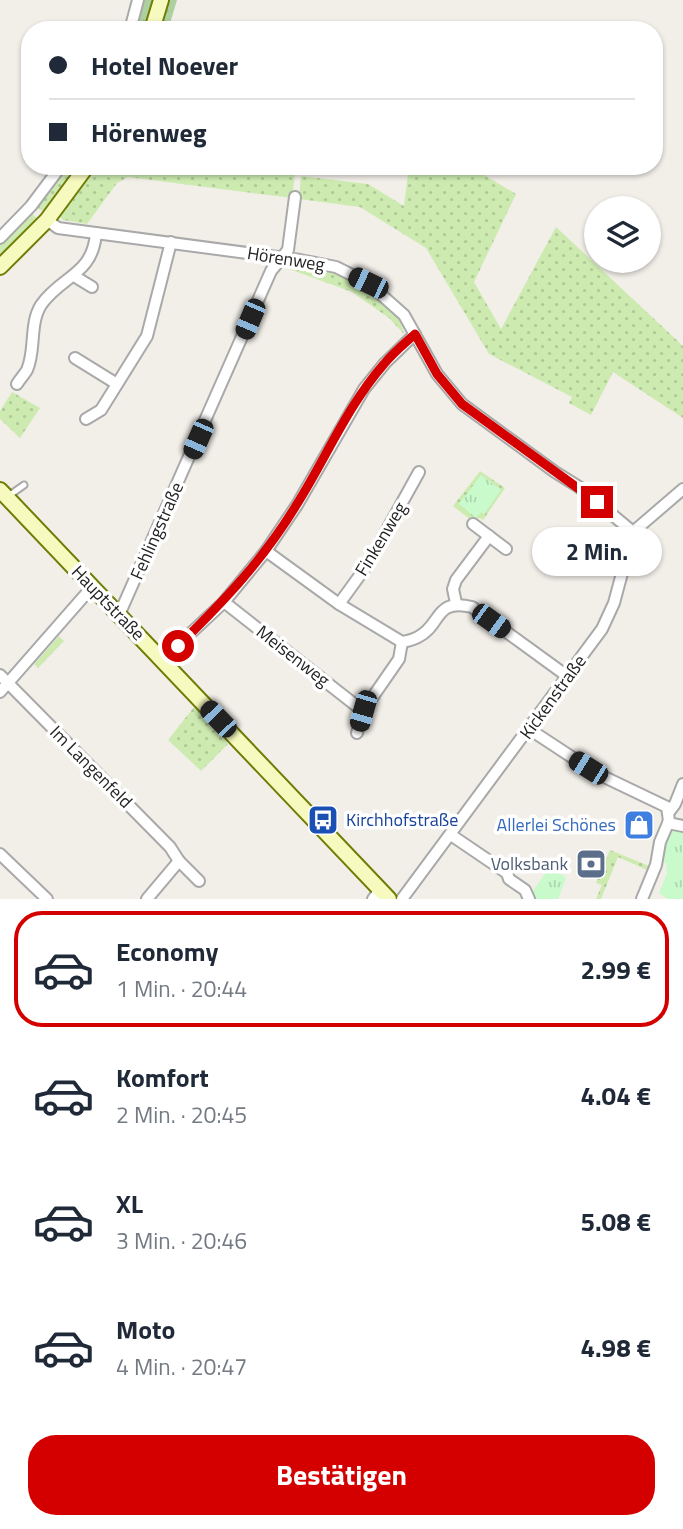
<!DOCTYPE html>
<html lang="de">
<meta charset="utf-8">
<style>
body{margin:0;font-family:"Titillium Web",sans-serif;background:#f2f2f3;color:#1f2937;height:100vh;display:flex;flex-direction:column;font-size:26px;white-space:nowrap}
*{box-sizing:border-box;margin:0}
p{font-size:23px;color:#747a83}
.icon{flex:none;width:38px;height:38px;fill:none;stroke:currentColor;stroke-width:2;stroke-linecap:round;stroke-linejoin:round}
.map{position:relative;height:899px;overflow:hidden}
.panel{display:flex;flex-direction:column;background:#fff;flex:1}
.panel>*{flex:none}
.guide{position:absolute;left:21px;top:21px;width:642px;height:154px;border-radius:28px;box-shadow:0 2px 5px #0004;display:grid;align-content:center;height:154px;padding:0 28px;background:#fff}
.buttons{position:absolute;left:584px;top:196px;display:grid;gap:14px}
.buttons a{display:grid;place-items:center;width:77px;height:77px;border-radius:50%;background:#fff;box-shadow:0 2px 5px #0004;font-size:35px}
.end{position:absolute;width:32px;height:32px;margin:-16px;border:9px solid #d40000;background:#fff;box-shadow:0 0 0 4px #fff}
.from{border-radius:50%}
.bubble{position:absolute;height:49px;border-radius:24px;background:#fff;box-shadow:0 2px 5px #0004;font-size:23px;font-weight:700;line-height:49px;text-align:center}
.car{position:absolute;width:21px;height:42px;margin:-21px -10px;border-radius:9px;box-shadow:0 0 5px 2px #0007;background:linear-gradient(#222 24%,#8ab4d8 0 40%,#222 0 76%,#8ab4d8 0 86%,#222 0)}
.guide b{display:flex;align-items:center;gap:24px;height:66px;font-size:26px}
.guide b+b{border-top:2px solid #e0e1e3}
.guide i{width:18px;height:18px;background:#1f2937}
ul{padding:12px 0 0;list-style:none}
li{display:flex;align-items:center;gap:21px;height:116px;margin:0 14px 10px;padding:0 14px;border:4px solid transparent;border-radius:28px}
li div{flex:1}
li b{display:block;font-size:26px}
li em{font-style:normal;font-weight:700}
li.on{border-color:#d40000}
li>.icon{width:63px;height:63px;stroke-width:1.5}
.button{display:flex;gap:14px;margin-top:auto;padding:14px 28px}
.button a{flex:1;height:80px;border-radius:28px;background:#d40000;color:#fff;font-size:28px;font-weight:700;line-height:80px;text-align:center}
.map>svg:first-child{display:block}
.grass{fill:url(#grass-dots)}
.forest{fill:url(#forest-firs)}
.park{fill:url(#park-tufts)}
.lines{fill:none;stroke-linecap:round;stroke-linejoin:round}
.lane-casing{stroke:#a9a9a9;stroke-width:9}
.street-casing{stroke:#a9a9a9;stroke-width:14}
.secondary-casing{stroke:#707d05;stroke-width:18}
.lane{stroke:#fff;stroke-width:5}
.street{stroke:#fff;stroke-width:10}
.secondary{stroke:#f7fabf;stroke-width:14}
.route{stroke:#d40000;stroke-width:9}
.labels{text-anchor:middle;stroke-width:7;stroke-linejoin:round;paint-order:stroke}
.street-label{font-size:18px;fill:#222;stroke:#fff}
.transit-label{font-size:18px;fill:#164399;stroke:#fff;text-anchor:start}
.shop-label{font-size:18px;fill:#366cbe;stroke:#fff;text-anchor:end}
.service-label{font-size:18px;fill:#4e5e75;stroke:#fff;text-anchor:end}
</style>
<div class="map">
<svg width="683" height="899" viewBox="0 0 683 899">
<defs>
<pattern id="grass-dots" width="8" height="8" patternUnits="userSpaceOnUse" patternTransform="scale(1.75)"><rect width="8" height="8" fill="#cdebb0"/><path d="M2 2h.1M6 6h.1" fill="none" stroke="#b0c997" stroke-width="1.8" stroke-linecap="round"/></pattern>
<pattern id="forest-firs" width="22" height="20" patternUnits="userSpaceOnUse" patternTransform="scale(1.75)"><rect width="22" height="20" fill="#add19e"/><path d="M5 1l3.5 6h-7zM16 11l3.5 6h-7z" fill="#95b388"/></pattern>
<pattern id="park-tufts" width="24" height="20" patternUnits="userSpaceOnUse" patternTransform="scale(1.75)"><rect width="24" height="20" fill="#c8facc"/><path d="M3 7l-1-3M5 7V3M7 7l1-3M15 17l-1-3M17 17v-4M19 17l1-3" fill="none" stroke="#acd6af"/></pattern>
</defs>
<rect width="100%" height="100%" fill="#f2efe9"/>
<g class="grass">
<path d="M 64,166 L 80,166 L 46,212 L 38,209 L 39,200 Z"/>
<path d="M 93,166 L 253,166 L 290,171 L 296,167 L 292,198 L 128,177 L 117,183 L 87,224 L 63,220 L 60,217 L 61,212 Z"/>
<path d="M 409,166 L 469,166 L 516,194 L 474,282 L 501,329 L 556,227 L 683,346 L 683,418 L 613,372 L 591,415 L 569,403 L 572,397 L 489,354 L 426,248 L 360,207 L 299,199 L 301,176 L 368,184 L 404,206 Z"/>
<path d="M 30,212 L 39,220 L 0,259 L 0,242 Z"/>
<path d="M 284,263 C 320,262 399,295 404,334 L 389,318 L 352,292 L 281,266 Z"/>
<path d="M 12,392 L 40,408 L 20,438 L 0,419 L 0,411 Z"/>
<path d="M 480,471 L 505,488 L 483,520 L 480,518 L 472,521 L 453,506 Z"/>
<path d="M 59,636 L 64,641 L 38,668 L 34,664 Z"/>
<path d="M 194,707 L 228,744 L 201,771 L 168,740 Z"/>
<path d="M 610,850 L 649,866 L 647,870 L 618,857 L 601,899 L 596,899 L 602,885 L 596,883 Z"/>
</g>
<g class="forest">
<path d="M 141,0 L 156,0 L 148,30 L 134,30 Z"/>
<path d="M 168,0 L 177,0 L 168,30 L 159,30 Z"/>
</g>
<g class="park">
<path d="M 481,475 L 501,490 L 484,514 L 481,512 L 476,518 L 459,504 Z"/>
<path d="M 675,828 L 683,830 L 683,899 L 668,899 L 659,893 L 667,873 L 666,863 L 663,862 L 664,850 L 671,830 Z"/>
<path d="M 551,865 L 566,878 L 558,899 L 534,899 L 532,892 Z"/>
</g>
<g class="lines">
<g class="lane-casing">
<path id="lane" d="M 7,497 L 24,485"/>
</g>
<g class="street-casing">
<g id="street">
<path d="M 130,30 L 138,0"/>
<path d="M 47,220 L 58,228 L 300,260 L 336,267 L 368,283 L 404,315 L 437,374 L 462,404 L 555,472 L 579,487 L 633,532"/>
<path d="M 0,238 L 31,206 L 61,166"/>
<path d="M 74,276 L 92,287"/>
<path d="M 75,358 L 117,384"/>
<path d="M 17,384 C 20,379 24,375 27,370 C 36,350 29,324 41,305 C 61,276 93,275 96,233"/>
<path d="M 86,419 L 101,410 L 147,336 L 171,242"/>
<path d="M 473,524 L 506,549"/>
<path d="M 266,551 L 339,604 L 402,642 C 407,641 413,640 418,637 C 442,625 434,598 472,607 L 567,676"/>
<path d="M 224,602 L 363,711"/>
<path d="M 456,603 L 453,589 L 456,580 L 489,536"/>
<path d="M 339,604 L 368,564 L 419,472"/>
<path d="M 119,615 L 271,271 L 288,250 L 295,197"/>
<path d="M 162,660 L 224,602 L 266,551 L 297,505 L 364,389 L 385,363 L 415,334"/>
<path d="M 0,675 L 170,847 L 179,861 L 147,899"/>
<path d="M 0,692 L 92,587"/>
<path d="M 529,729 L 596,773 L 667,807 L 669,821 L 660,842 L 656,865 L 642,899"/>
<path d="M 357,733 L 363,711 L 399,659 L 402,642"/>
<path d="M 669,812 L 675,804 L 683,784"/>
<path d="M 668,823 L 683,826"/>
<path d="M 451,835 L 507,873 L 509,879 L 525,890 L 529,899"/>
<path d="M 0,854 L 47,899"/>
<path d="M 179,861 L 199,881"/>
<path d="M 373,899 L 380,890"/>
<path d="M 402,899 L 602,629 L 614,603 L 633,532 L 683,489"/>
</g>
</g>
<g class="secondary-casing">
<g id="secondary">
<path d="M 152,30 L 161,0"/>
<path d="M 0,267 L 47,220 L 87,166"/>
<path d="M 0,490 L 389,899"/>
</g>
</g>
<use href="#lane" class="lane"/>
<use href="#street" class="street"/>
<use href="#secondary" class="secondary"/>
</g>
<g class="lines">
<path class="route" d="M 178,646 C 225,600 263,560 297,504 C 326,458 348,405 384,364 C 393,353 404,344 415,334 L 437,374 L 462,404 L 597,502"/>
</g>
<defs>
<g id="bus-square" transform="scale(1.575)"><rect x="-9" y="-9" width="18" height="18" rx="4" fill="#1a4fb4" stroke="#fff"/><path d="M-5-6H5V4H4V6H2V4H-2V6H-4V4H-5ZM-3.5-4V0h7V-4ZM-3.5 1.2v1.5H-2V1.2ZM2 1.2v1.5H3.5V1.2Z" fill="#fff"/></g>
<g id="shop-square" transform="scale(1.575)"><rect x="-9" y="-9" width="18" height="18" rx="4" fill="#3f7fe0" stroke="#fff"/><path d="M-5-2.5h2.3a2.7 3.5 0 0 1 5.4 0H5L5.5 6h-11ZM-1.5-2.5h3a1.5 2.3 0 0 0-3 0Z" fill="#fff"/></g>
<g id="bank-square" transform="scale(1.575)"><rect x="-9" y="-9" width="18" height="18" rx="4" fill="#5c6f8a" stroke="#fff"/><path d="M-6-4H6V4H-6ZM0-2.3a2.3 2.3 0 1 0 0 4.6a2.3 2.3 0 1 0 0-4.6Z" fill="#fff"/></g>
</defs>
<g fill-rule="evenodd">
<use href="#bus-square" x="323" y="820"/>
<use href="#shop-square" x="639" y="825"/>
<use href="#bank-square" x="591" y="864"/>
</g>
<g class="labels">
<g class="street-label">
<text transform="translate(286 259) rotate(9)" y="6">Hörenweg</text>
<text transform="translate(157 531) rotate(-66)" y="6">Fehlingstraße</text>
<text transform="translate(381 539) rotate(-59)" y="6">Finkenweg</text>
<text transform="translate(108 603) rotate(46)" y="6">Hauptstraße</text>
<text transform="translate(293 656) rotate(38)" y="6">Meisenweg</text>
<text transform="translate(553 697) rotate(-54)" y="6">Kickenstraße</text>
<text transform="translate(91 767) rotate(45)" y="6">Im Langenfeld</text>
</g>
<g class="transit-label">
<text x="346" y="826">Kirchhofstraße</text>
</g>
<g class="shop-label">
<text x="616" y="831">Allerlei Schönes</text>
</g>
<g class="service-label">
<text x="568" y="870">Volksbank</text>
</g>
</g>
</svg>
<div class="buttons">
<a><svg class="icon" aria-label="layers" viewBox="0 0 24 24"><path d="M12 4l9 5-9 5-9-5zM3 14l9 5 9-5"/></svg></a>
</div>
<i class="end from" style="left:178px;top:646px"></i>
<i class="end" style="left:597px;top:502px"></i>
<div class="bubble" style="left:532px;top:527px;width:130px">2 Min.</div>
<i class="car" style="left:368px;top:283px;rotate:296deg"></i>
<i class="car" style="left:250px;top:319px;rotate:203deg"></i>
<i class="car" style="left:198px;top:439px;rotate:204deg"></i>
<i class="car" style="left:491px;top:621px;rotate:126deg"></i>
<i class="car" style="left:363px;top:711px;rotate:196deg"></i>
<i class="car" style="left:218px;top:719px;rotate:316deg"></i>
<i class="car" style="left:588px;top:768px;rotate:302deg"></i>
<div class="guide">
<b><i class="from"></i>Hotel Noever</b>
<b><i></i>Hörenweg</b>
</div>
</div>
<section class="panel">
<ul>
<li class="on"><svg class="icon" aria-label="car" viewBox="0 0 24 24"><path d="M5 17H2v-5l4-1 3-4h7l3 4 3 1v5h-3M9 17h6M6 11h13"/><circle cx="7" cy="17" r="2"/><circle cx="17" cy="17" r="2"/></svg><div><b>Economy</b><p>1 Min. · 20:44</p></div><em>2.99 €</em></li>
<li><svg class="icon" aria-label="car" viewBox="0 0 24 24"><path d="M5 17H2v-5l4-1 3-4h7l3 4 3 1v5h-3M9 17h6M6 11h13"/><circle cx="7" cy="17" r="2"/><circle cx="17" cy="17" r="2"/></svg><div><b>Komfort</b><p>2 Min. · 20:45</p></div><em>4.04 €</em></li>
<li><svg class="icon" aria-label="car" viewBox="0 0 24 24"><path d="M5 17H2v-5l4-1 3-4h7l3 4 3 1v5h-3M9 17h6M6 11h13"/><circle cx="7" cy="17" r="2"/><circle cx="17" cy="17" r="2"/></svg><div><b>XL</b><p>3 Min. · 20:46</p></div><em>5.08 €</em></li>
<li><svg class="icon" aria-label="car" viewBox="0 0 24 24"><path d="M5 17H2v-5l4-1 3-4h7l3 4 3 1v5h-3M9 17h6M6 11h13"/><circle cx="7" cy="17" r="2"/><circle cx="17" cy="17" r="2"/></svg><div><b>Moto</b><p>4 Min. · 20:47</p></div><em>4.98 €</em></li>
</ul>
<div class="button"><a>Bestätigen</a></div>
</section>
